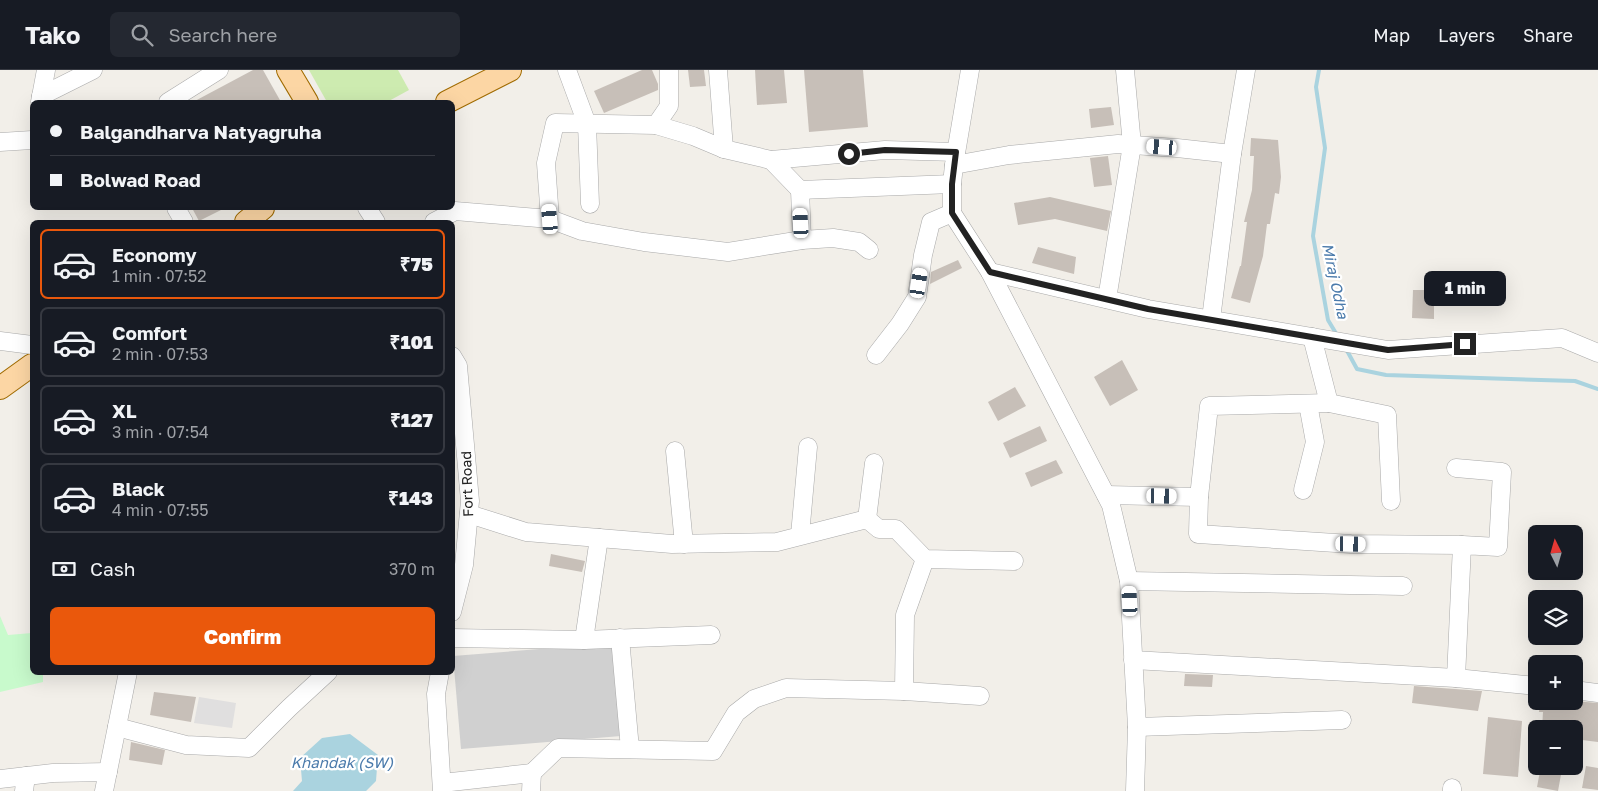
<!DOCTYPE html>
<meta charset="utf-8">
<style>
body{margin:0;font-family:"Golos Text",sans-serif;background:#242831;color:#f1f3f6;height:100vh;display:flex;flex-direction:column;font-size:19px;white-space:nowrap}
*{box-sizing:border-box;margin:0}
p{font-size:16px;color:#9ea1a6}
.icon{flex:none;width:28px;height:28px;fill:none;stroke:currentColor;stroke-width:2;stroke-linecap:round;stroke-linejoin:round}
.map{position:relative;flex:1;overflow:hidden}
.side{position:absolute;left:30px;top:150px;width:425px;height:455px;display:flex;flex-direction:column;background:#171b24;border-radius:8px;box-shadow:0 5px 20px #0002}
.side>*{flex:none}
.top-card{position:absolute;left:30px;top:30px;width:425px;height:110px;border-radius:8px;box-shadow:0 5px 20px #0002;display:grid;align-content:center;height:110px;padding:0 20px;background:#171b24}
.needle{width:32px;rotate:355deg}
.tools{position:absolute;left:1528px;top:455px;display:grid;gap:10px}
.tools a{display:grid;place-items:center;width:55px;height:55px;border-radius:8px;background:#171b24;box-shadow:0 5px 20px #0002;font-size:25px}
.end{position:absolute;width:22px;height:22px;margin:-11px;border:6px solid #222;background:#fff;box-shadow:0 0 0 2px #fff}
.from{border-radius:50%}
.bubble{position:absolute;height:35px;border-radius:8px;background:#171b24;box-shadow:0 5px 20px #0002;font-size:16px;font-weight:800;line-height:35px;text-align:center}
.car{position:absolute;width:15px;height:30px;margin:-15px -8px;border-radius:6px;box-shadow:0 0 4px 1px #0007;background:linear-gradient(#fff 24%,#345 0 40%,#fff 0 76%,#345 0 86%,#fff 0)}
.top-card b{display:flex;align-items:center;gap:18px;height:48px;font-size:19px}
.top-card b+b{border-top:1px solid #363941}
.top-card i{width:12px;height:12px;background:#f1f3f6}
ul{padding:9px 0 0;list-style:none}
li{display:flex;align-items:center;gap:15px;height:70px;margin:0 10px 8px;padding:0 10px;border:2px solid #363941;border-radius:8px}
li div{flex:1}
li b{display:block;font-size:19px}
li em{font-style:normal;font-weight:800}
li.on{border-color:#ea580c}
li>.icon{width:45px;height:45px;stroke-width:1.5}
.pay{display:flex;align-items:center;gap:12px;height:55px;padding:0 20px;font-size:19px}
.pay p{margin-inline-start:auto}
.action{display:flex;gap:10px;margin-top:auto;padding:10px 20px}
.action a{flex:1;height:58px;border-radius:8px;background:#ea580c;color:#fff;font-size:20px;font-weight:800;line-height:58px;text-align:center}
header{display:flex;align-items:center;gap:30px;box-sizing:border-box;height:70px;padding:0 25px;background:#171b24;border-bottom:1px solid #363941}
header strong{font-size:24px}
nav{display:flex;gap:28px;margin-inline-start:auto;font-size:18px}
.search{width:350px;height:45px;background:#242831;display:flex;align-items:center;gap:12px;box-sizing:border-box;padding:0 18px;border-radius:8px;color:#9ea1a6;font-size:19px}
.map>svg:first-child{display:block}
.residential{fill:#e0dfdf}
.religious{fill:#d0d0d0}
.grass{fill:#cdebb0}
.park{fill:#c8facc}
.water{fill:#aad3df}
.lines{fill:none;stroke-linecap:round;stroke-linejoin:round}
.stream{stroke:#aad3df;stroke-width:4}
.building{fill:#c7bfb8}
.minor-casing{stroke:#a9a9a9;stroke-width:19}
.major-casing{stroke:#a06b00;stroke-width:24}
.minor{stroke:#fff;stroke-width:18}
.major{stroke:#fcd6a4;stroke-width:22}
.route{stroke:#222;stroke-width:6}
.labels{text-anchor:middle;stroke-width:4.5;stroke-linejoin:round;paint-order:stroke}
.street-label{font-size:14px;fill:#222;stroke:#fff}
.water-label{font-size:15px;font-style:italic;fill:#4a7aab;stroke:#fff}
</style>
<header>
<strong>Tako</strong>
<div class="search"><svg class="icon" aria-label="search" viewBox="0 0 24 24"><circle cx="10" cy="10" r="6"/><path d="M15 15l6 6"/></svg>Search here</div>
<nav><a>Map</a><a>Layers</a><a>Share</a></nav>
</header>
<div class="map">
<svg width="1598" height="721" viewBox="0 0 1598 721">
<rect width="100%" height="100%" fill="#f2efe9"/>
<path class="residential" d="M 199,627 L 236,633 L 232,658 L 194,653 Z"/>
<path class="religious" d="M 614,573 L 621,666 L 461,679 L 453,586 Z"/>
<path class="grass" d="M 309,0 L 398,0 L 409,20 L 387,32 L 327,32 Z"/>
<path class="park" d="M 0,546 L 8,565 L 32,563 L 32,602 L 43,603 L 43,612 L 0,622 Z"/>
<path class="water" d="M 350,664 L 378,685 L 376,711 L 366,721 L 293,721 L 302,711 L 300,688 L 322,668 Z"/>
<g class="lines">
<g class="stream">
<path d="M 1319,0 L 1316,17 L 1325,78 L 1313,166 L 1328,250 L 1337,265"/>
<path d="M 1345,277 L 1357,299 L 1386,305 L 1575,311 L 1598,319"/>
</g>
</g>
<g class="building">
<path d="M 253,0 L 263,0 L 281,32 L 193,32 Z"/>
<path d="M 642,0 L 652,0 L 658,14 L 658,20 L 604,43 L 594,21 Z"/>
<path d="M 688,0 L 704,0 L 706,16 L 690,17 Z"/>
<path d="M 755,0 L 784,0 L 787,33 L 757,35 Z"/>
<path d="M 804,0 L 863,0 L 868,57 L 809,62 Z"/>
<path d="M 1111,37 L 1114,55 L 1091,58 L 1089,39 Z"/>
<path d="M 1251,68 L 1278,70 L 1281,107 L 1279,124 L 1275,123 L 1270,154 L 1267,154 L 1263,186 L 1250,233 L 1231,228 L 1240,196 L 1241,196 L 1247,152 L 1244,152 L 1252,120 L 1254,86 L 1250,86 Z"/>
<path d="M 1108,86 L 1112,115 L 1094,117 L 1090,88 Z"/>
<path d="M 1050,127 L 1111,141 L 1107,161 L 1055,149 L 1018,155 L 1014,133 Z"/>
<path d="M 192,138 L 225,138 L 199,151 Z"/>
<path d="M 1038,177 L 1076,187 L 1074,204 L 1032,193 Z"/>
<path d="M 958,190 L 962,198 L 930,214 L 931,202 Z"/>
<path d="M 1413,220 L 1434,220 L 1434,249 L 1412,248 Z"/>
<path d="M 1122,290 L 1138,320 L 1110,336 L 1094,307 Z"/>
<path d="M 1015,317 L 1026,336 L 998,351 L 988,332 Z"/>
<path d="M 1040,356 L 1047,371 L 1010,388 L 1003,373 Z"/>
<path d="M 1056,390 L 1063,403 L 1031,417 L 1025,403 Z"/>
<path d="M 551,484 L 585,491 L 582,502 L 549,496 Z"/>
<path d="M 1185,604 L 1213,605 L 1212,617 L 1184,616 Z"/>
<path d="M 1414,616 L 1482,621 L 1478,641 L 1412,633 Z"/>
<path d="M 154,622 L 196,627 L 191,652 L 150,645 Z"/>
<path d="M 1540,631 L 1574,631 L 1598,633 L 1598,672 L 1574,669 L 1574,659 L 1542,659 L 1543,642 L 1539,642 Z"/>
<path d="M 1488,647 L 1522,651 L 1518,707 L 1483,704 Z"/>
<path d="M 131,672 L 165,680 L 162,695 L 129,690 Z"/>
<path d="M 1541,696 L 1562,699 L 1558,721 L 1537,717 Z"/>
<path d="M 1586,696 L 1598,698 L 1598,720 L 1582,718 Z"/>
</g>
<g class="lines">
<g class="minor-casing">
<g id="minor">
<path d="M 567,0 L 587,54 L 590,134"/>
<path d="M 718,0 L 724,79 L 771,90 L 885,80 L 956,82"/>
<path d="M 970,0 L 954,95 L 952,114 L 952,143 L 990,202 L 1111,435 L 1129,511 L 1137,657 L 1135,721"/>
<path d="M 41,26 L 93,0"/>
<path d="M 40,32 L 46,0"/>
<path d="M 168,32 L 219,0"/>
<path d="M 656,55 L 693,66 L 724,79"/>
<path d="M 0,72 L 32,70"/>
<path d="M 771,90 L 800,120 L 952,114"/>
<path d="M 954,95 L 1009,85 L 1118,74 L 1177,78 L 1232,84"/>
<path d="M 800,120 L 802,170"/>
<path d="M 176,138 L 184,152"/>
<path d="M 367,138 L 376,152"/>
<path d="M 550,149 L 546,93 L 555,53 L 656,55 L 669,36 L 669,0"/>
<path d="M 434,152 L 455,141 L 550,149 L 582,161 L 644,172 L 728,182 L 802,170 L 833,168 L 859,172 L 869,180"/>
<path d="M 990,202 L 1148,239 L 1388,280 L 1562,268 L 1598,283"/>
<path d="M 1107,229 L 1132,75 L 1125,0"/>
<path d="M 1211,249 L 1232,84 L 1246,0"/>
<path d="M 1312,267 L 1329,333 L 1387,345 L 1391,431"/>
<path d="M 0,271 L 32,275"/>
<path d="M 876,285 L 900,254 L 917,227 L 923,185 L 931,152 L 952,143"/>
<path d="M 452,286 L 458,296 L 470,431 L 464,495 L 452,542"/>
<path d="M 675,381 L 684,474"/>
<path d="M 1456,398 L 1502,402 L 1498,477 L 1462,475 L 1456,608"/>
<path d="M 1303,420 L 1315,372 L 1308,334"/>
<path d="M 1106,425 L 1199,427 L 1209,336 L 1329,333"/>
<path d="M 1199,427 L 1198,464 L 1351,474 L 1462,475"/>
<path d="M 469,444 L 526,462 L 672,474 L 777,472 L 867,449 L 879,459 L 896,459 L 925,489 L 1014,491"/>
<path d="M 867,449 L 874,393"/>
<path d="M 800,465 L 808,377"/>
<path d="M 1129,511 L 1403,516"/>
<path d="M 452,568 L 584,570 L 711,565"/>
<path d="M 620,568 L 630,679"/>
<path d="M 584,570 L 599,468"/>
<path d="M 1133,590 L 1456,608 L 1536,616"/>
<path d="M 440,602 L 436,624 L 442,721"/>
<path d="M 1574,620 L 1598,623"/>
<path d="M 904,621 L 905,545 L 925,489"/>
<path d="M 117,657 L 186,675 L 249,678 L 289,638 L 328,602"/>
<path d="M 1137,657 L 1342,650"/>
<path d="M 532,703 L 558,678 L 713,681 L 736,643 L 754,629 L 786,618 L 904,621 L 980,626"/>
<path d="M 0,709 L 53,703 L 108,702"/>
<path d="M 442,713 L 532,703 L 531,721"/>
<path d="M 24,721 L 26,706"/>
<path d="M 104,721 L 128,602"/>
<path d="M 1452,721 L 1452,718"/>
</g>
</g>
<g class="major-casing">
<g id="major">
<path d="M 288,0 L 307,32"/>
<path d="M 447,32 L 510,0"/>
<path d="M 246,152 L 263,138"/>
<path d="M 0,318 L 32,295"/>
</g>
</g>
<use href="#minor" class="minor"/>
<use href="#major" class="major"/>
</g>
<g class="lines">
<path class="route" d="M 849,84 L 885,80 L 956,82 L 952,114 L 952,143 L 990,202 L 1148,239 L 1388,280 L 1465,274"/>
</g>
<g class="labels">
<g class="street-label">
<text transform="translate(467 414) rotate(-92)" y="5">Fort Road</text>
</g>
<g class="water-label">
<text transform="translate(1335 211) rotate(78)" y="5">Miraj Odha</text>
<text x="342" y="698">Khandak (SW)</text>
</g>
</g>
</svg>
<div class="tools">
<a><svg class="needle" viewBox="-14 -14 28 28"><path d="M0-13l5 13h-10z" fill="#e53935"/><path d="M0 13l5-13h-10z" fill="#9ea1a6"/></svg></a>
<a><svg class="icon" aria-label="layers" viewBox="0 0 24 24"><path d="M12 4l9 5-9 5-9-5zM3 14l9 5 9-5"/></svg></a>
<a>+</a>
<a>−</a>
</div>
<i class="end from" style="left:849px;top:84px"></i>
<i class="end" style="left:1465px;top:274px"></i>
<div class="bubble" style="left:1424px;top:201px;width:82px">1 min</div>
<i class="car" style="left:1162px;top:77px;rotate:274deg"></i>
<i class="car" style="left:550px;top:149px;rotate:355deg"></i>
<i class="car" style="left:801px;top:153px;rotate:357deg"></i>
<i class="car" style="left:919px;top:213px;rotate:9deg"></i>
<i class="car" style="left:1162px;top:426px;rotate:91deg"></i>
<i class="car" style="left:1351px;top:474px;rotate:91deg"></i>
<i class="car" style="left:1130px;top:531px;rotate:357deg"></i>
<div class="top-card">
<b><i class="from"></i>Balgandharva Natyagruha</b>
<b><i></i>Bolwad Road</b>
</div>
<section class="side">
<ul>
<li class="on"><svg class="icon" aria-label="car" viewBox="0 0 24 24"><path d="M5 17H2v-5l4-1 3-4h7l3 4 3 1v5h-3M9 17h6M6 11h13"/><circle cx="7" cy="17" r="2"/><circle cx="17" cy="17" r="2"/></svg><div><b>Economy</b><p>1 min · 07:52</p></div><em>₹75</em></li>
<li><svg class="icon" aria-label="car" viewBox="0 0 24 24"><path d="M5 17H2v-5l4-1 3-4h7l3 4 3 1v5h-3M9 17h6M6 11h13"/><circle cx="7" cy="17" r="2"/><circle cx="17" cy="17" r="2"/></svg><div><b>Comfort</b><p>2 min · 07:53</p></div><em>₹101</em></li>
<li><svg class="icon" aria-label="car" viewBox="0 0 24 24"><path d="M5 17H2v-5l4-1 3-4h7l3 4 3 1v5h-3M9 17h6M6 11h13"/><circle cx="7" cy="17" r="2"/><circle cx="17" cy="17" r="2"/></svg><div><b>XL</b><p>3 min · 07:54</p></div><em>₹127</em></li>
<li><svg class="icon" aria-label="car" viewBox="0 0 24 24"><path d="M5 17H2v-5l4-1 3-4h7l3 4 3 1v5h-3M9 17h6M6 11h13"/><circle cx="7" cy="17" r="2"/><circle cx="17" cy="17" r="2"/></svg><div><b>Black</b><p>4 min · 07:55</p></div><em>₹143</em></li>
</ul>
<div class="pay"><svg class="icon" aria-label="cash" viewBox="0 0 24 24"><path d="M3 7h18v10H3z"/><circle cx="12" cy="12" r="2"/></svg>Cash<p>370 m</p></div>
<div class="action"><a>Confirm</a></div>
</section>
</div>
